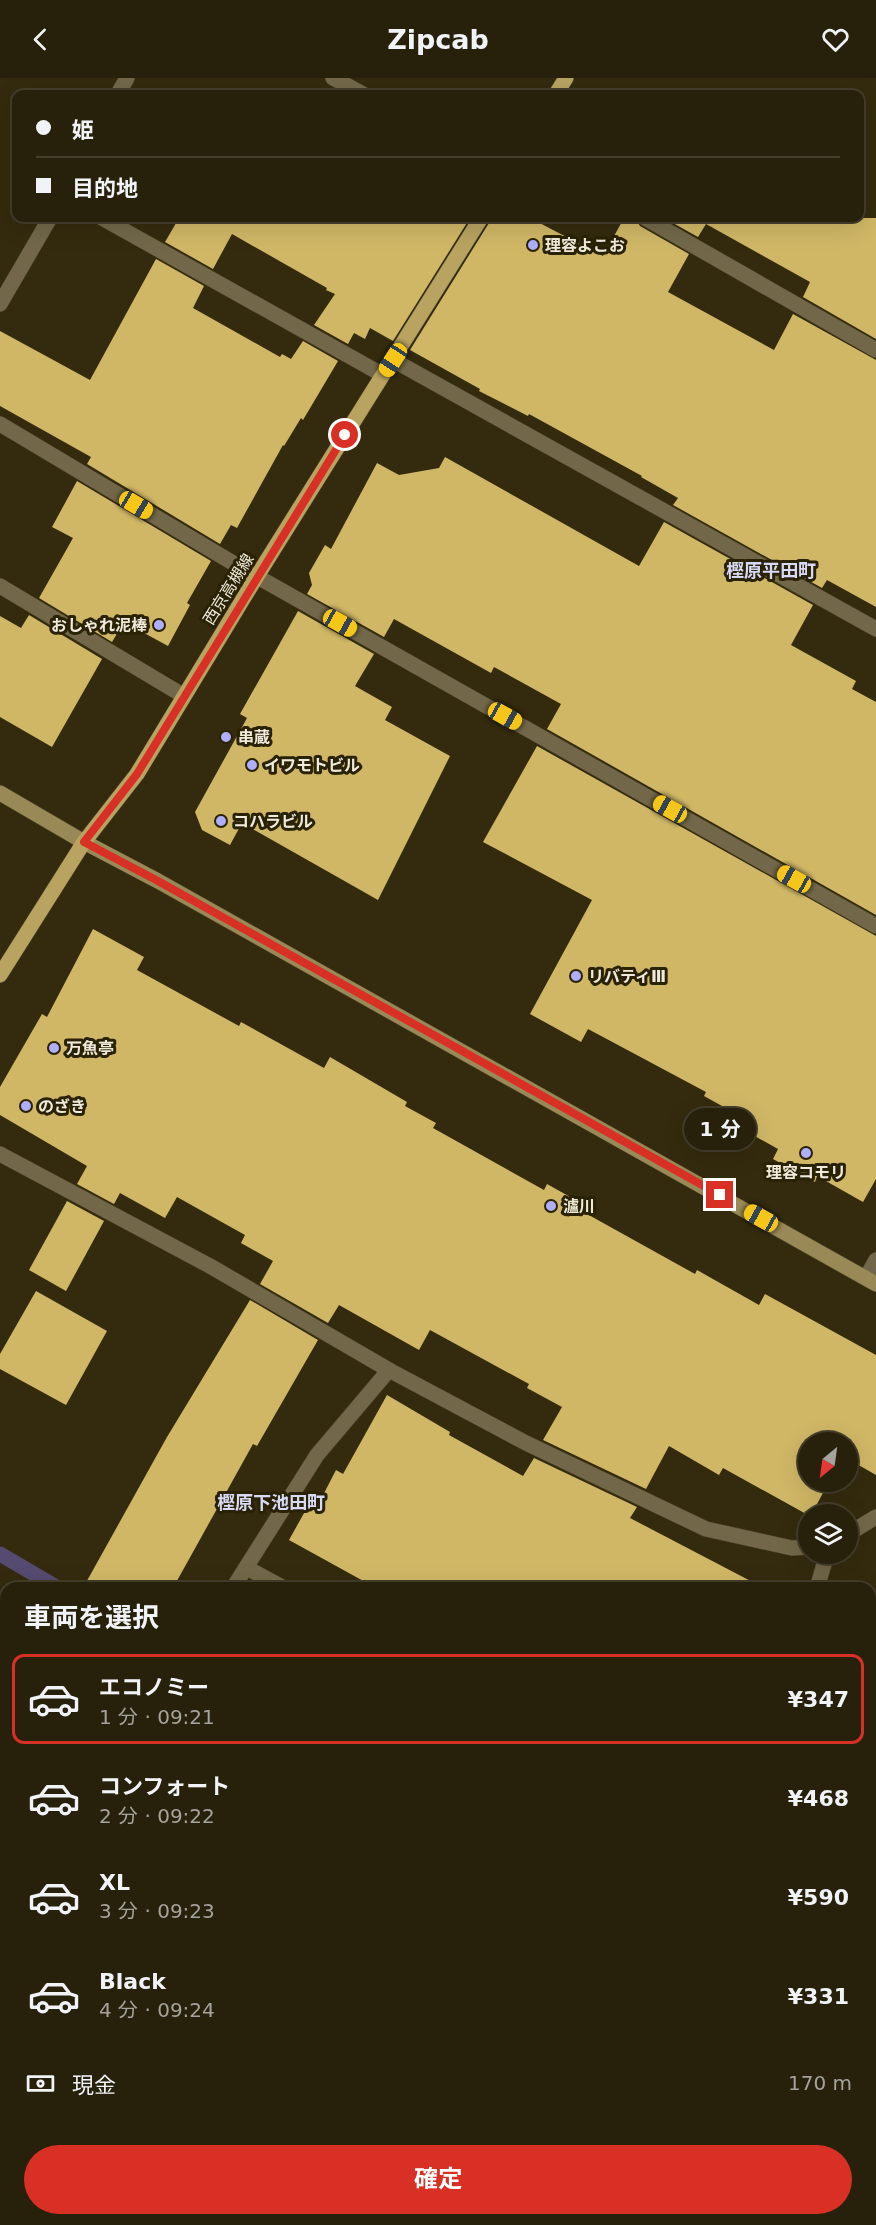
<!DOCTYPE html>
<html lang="ja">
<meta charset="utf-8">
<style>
body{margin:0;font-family:"DejaVu Sans","Noto Sans JP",sans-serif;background:#332d18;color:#f1f3f6;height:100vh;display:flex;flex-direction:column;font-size:22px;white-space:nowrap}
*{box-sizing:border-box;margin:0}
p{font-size:20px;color:#a4a39c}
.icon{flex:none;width:33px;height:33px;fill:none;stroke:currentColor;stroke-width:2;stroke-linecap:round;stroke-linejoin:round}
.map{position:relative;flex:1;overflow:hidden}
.drawer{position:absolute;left:0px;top:1504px;width:876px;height:644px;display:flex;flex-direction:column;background:#27200a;border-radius:18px 18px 0 0;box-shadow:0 6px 24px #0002,0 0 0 2px #433e2b}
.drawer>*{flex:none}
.top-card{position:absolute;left:12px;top:12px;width:852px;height:132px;border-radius:12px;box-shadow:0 6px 24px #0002,0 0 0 2px #433e2b;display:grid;align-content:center;height:132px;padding:0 24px;background:#27200a}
.needle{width:39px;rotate:209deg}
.controls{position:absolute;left:798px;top:1354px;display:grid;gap:12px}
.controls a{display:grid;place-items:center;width:60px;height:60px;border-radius:50%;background:#27200a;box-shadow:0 6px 24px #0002,0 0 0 2px #433e2b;font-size:30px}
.end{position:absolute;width:27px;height:27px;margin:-14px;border:8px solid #d93025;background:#fff;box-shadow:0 0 0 3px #fff}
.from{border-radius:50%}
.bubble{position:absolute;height:42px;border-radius:21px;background:#27200a;box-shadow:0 6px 24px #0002,0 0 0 2px #433e2b;font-size:20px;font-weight:700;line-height:42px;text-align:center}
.car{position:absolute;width:18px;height:36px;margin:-18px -9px;border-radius:8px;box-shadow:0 0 4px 2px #0007;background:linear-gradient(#f5c518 24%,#345 0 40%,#f5c518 0 76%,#345 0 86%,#f5c518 0)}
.top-card b{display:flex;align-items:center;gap:21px;height:57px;font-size:22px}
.top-card b+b{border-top:2px solid #433e2b}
.top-card i{width:15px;height:15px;background:#f1f3f6}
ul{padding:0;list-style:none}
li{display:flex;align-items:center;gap:18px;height:90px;margin:0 12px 9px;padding:0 12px;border:3px solid transparent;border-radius:12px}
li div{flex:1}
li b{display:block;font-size:22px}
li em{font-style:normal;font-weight:700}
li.active{border-color:#d93025}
li>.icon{width:54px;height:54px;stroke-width:1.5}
h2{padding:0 24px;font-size:27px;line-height:72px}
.pay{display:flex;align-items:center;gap:15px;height:66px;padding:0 24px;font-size:22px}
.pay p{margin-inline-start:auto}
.cta{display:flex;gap:12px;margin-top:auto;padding:12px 24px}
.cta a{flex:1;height:69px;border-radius:36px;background:#d93025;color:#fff;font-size:24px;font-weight:700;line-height:69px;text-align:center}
header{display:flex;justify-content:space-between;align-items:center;height:78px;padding:0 24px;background:#27200a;font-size:27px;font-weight:700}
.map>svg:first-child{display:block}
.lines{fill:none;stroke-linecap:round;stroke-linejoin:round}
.stream{stroke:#564a71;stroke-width:15}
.building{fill:#d0b766}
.street-casing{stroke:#4e462a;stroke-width:16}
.secondary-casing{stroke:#4e462a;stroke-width:16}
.primary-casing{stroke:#4e462a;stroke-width:16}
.street{stroke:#726849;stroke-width:15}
.secondary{stroke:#998956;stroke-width:15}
.primary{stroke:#b8a360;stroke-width:15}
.route{stroke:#d93025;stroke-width:8}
.poi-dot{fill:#aeaefb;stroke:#2a2204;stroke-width:2}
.labels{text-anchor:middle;stroke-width:6;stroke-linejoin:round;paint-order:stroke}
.poi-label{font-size:16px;font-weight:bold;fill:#efead9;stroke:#2a2204;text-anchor:start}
.street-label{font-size:16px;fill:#efead9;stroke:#2a2204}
.neighbourhood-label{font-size:18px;font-weight:bold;fill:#d8d9f7;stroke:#2a2204}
</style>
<header><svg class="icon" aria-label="back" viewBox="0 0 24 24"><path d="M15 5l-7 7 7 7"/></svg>Zipcab<svg class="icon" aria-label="heart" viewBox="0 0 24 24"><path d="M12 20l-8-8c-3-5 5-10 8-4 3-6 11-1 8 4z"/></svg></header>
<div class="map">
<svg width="876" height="2147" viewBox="0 0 876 2147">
<rect width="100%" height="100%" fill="#342b0e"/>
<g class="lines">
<path class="stream" d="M 0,1476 L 58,1510"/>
</g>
<g class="building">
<path d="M 179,140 L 470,140 L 393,263 L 370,250 L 365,261 L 354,255 L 348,266 L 314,247 L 335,216 L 326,212 L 327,210 L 232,156 L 213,191 L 165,164 Z"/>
<path d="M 491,140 L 530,140 L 603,178 L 624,140 L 635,140 L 640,148 L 689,176 L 668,214 L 774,272 L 793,236 L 876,282 L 876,529 L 827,502 L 822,510 L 673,427 L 678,420 L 641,399 L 642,398 L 529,336 L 528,338 L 479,313 L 480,311 L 410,272 L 489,145 Z"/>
<path d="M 664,140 L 876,140 L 876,261 L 803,219 L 810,204 L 706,146 L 698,159 Z"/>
<path d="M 156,181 L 204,208 L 193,230 L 280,279 L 282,276 L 291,281 L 303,263 L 338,283 L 303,342 L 301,340 L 284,368 L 283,367 L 237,450 L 231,447 L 220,466 L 87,386 L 91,379 L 0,328 L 0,253 L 90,302 Z"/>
<path d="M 445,379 L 639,488 L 664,444 L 813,527 L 791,567 L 856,603 L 852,611 L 876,624 L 876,837 L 547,651 L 561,626 L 494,589 L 491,595 L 394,541 L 384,559 L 307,516 L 312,507 L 309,495 L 325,467 L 331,471 L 377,385 L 399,397 L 439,390 Z"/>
<path d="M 77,403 L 211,483 L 187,525 L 190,527 L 168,568 L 124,544 L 112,564 L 39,520 L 73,460 L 52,449 Z"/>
<path d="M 298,533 L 374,576 L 355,608 L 392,629 L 385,642 L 450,678 L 378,822 L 242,745 L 230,767 L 202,752 L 195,734 L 247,640 L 240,636 Z"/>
<path d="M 29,537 L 102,581 L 52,669 L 0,639 L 0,538 L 21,550 Z"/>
<path d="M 537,668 L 876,858 L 876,1101 L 863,1124 L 817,1098 L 815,1104 L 773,1081 L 778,1071 L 717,1037 L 722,1028 L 704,1018 L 706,1014 L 588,951 L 581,964 L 530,936 L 592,822 L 483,764 Z"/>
<path d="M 93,851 L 144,879 L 137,892 L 239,948 L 241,944 L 324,990 L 330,979 L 407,1024 L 405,1028 L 436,1045 L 433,1050 L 544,1112 L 547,1106 L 590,1130 L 587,1136 L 695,1196 L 697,1192 L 759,1227 L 765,1216 L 876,1277 L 876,1397 L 848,1381 L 848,1365 L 808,1365 L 808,1404 L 829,1404 L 811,1437 L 808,1437 L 723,1390 L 719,1397 L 669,1368 L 646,1411 L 543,1362 L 562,1329 L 527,1310 L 529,1306 L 430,1252 L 419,1272 L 339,1227 L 328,1245 L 260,1206 L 273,1183 L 241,1165 L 245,1157 L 177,1119 L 165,1140 L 120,1115 L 114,1126 L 77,1106 L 87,1088 L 0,1037 L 0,1009 L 42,936 L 47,939 Z"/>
<path d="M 67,1123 L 104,1143 L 66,1213 L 29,1192 Z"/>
<path d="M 36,1213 L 107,1253 L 66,1327 L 0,1291 L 0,1276 Z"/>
<path d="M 250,1222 L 318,1262 L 257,1368 L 253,1366 L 173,1510 L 83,1510 L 167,1359 Z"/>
<path d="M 387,1317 L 450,1354 L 449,1357 L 523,1398 L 534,1380 L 637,1429 L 630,1440 L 764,1510 L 376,1510 L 289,1462 L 313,1419 L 320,1423 L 336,1392 L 343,1396 Z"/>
</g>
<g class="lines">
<g class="street-casing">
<g id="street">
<path d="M 333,0 L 363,16"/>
<path d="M 118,16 L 127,0"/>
<path d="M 102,140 L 383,297"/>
<path d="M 645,140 L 876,272"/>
<path d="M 0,226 L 50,140"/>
<path d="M 393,282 L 876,551"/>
<path d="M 0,346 L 233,485 L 876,848"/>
<path d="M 0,508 L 184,618"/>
<path d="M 0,1076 L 210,1188 L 389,1292 L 526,1365 L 706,1451 L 792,1470 L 808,1469"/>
<path d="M 866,1200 L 876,1182"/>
<path d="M 848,1456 L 876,1439"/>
<path d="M 247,1490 L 284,1510"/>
<path d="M 233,1510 L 317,1377 L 389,1292"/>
<path d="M 817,1510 L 827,1476"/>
<path d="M 0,1611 L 6,1615"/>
<path d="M 870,2055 L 876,2053"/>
<path d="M 762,2147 L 762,2142"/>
</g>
</g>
<g class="secondary-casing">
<g id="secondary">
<path d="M 0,715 L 84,764 L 158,803 L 876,1206"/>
<path d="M 0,2043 L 6,2047"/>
<path d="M 174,2142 L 182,2147"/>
</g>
</g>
<g class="primary-casing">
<g id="primary">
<path d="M 556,16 L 566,0"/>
<path d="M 0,897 L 84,764 L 137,696 L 257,498 L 481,140"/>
</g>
</g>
<use href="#street" class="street"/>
<use href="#secondary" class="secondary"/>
<use href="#primary" class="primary"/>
</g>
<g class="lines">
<path class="route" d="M 345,357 L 137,696 L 84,764 L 158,803 L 720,1117"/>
</g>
<g class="poi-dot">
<circle cx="533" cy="167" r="6"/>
<circle cx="159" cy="547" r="6"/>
<circle cx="226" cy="659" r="6"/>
<circle cx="252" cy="687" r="6"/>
<circle cx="221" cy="743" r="6"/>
<circle cx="576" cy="898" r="6"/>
<circle cx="54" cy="970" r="6"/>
<circle cx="26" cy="1028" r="6"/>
<circle cx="806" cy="1075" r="6"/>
<circle cx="551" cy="1128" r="6"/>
</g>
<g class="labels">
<g class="poi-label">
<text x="545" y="173">理容よこお</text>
<text x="147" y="553" text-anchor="end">おしゃれ泥棒</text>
<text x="238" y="665">串蔵</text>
<text x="264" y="693">イワモトビル</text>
<text x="233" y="749">コハラビル</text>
<text x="588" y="904">リバティⅢ</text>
<text x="66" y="976">万魚亭</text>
<text x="38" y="1034">のざき</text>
<text x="806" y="1100" text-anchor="middle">理容コモリ</text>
<text x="563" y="1134">瀘川</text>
</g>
<g class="street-label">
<text transform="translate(228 511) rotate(-58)" y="6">西京高槻線</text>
</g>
<g class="neighbourhood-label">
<text x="771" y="499">樫原平田町</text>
<text x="271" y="1431">樫原下池田町</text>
</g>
</g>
</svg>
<div class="controls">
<a><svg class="needle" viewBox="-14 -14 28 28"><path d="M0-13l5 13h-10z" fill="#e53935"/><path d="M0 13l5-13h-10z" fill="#a4a39c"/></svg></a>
<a><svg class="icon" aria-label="layers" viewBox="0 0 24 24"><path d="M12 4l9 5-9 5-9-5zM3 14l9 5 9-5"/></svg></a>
</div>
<i class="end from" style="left:345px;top:357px"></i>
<i class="end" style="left:720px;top:1117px"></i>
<div class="bubble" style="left:684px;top:1030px;width:72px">1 分</div>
<i class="car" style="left:393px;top:282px;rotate:213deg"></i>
<i class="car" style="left:136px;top:427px;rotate:121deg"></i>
<i class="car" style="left:340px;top:545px;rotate:119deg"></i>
<i class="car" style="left:505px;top:638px;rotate:119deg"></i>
<i class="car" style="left:670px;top:731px;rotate:299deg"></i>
<i class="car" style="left:794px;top:801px;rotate:299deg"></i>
<i class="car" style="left:761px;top:1140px;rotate:299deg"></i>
<div class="top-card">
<b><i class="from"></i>姫</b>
<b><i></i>目的地</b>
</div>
<section class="drawer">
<h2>車両を選択</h2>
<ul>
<li class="active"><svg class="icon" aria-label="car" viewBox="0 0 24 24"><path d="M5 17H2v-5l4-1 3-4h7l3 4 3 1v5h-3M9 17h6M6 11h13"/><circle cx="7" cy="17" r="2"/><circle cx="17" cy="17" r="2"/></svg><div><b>エコノミー</b><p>1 分 · 09:21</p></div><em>¥347</em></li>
<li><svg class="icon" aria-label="car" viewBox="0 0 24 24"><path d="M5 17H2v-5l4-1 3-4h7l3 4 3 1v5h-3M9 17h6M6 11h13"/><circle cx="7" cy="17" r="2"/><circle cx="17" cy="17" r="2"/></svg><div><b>コンフォート</b><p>2 分 · 09:22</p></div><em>¥468</em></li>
<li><svg class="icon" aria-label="car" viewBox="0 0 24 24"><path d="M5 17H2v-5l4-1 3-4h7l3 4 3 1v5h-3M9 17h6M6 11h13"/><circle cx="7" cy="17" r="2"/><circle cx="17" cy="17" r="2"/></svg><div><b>XL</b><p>3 分 · 09:23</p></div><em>¥590</em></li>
<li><svg class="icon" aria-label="car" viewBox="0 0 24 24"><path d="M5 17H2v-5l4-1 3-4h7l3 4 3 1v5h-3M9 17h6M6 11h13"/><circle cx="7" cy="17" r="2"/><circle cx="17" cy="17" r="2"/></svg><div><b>Black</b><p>4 分 · 09:24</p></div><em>¥331</em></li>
</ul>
<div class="pay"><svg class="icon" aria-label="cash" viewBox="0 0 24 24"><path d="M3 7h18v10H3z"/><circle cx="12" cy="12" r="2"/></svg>現金<p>170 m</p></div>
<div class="cta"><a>確定</a></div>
</section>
</div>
